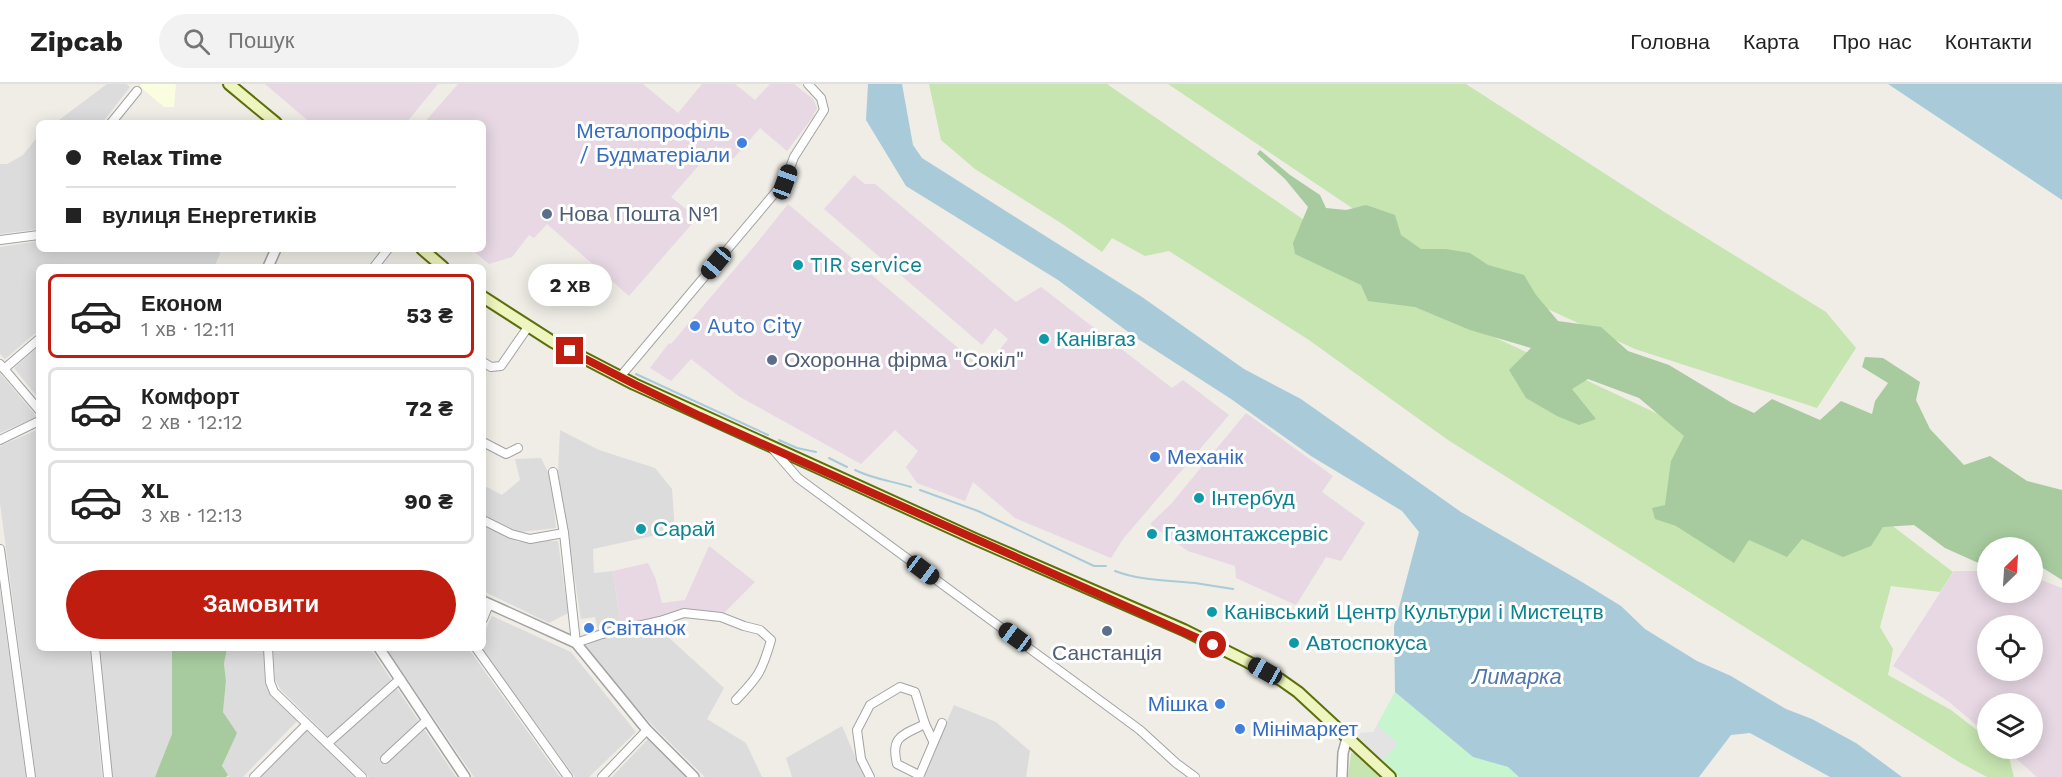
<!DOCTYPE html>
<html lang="uk">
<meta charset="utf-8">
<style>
body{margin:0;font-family:"Work Sans",sans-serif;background:#f2f2f2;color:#222;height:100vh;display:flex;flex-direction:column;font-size:22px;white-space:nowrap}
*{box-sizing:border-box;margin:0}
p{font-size:20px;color:#767676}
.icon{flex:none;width:33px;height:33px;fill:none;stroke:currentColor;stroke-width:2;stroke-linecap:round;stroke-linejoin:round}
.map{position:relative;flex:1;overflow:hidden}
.sheet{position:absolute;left:36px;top:180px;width:450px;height:387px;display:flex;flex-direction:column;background:#fff;border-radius:9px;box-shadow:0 3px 15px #0003}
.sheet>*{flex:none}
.top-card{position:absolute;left:36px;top:36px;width:450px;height:132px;border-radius:9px;box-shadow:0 3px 15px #0003;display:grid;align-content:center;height:132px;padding:0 30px;background:#fff}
.needle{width:39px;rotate:25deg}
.fabs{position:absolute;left:1977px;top:453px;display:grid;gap:12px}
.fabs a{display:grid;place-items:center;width:66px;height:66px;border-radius:50%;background:#fff;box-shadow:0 3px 15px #0003;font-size:30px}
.end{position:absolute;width:27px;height:27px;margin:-14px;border:8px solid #bf1d0f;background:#fff;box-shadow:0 0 0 3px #fff}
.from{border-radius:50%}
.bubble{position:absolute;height:42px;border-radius:21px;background:#fff;box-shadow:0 3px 15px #0003;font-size:20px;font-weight:700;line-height:42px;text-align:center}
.car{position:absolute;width:18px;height:36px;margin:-18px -9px;border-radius:8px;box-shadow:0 0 4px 2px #0007;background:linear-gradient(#222 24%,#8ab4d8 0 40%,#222 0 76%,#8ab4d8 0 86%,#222 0)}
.top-card b{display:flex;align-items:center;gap:21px;height:57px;font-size:22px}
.top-card b+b{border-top:2px solid #e0e0e0}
.top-card i{width:15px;height:15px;background:#222}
ul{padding:10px 0 0;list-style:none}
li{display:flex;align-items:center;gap:18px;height:84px;margin:0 12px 9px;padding:0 18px;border:3px solid #e0e0e0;border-radius:9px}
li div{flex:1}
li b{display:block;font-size:22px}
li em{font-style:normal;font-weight:700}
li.on{border-color:#bf1d0f}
li>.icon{width:54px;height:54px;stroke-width:1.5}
.button{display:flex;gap:12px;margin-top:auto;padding:12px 30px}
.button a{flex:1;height:69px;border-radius:36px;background:#bf1d0f;color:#fff;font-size:24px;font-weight:700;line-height:69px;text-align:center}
header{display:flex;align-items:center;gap:36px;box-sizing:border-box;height:84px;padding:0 30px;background:#fff;border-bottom:2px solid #e0e0e0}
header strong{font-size:28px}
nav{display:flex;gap:33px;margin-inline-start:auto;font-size:21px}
.search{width:420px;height:54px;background:#f2f2f2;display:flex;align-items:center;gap:15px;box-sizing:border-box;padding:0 21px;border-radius:33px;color:#767676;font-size:22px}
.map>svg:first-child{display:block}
.residential{fill:#dddcdc}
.industrial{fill:#e7d8e3;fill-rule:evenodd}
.education{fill:#fbfde1}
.grass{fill:#c6e5b0}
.forest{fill:#a7cb9e}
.park{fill:#c6f5ce}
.parking{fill:#e3e3e3}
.water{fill:#a9cbd9}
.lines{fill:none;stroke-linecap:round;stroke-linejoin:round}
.stream{stroke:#a9cbd9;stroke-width:2}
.minor-casing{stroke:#a3a3a3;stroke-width:10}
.tertiary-casing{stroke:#a3a3a3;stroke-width:12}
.secondary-casing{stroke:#5d6f0d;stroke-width:14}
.minor{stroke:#fff;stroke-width:8}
.tertiary{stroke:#fff;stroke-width:9}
.secondary{stroke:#eef5be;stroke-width:10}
.route{stroke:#bf1d0f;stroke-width:8}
.shop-dot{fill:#3f7fe0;stroke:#fff;stroke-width:2}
.service-dot{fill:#5c6f8a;stroke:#fff;stroke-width:2}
.culture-dot{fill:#0f9aa8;stroke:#fff;stroke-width:2}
.labels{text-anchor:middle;stroke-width:6;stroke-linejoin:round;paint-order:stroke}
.shop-label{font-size:21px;fill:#366cbe;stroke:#fff;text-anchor:start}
.service-label{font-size:21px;fill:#4e5e75;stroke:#fff;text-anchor:start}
.culture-label{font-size:21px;fill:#0d838f;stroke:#fff;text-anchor:start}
.water-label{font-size:22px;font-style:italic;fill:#5276a8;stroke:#fff}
</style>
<header>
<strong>Zipcab</strong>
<div class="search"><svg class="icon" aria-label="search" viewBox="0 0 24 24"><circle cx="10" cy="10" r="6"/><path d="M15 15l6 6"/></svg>Пошук</div>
<nav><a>Головна</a><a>Карта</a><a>Про нас</a><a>Контакти</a></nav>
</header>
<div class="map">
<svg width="2062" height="693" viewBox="0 0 2062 693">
<rect width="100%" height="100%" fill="#efede6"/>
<g class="residential">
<path d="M 107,0 L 126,0 L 130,3 L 102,39 L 55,39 Z"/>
<path d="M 39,51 L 39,145 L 0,150 L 0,80 L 7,80 L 23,71 Z"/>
<path d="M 39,157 L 39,165 L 219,165 L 220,170 L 214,183 L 39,183 L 39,246 L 5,275 L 0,270 L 0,163 Z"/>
<path d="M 39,262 L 39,315 L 14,284 Z"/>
<path d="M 0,289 L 37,333 L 0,349 Z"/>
<path d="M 39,345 L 39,564 L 90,564 L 102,693 L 36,693 L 0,419 L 0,362 Z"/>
<path d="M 560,346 L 599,366 L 655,384 L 672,405 L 675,447 L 593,465 L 594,489 L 613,487 L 621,542 L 598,547 L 595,533 L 581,535 L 558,388 Z"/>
<path d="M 541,374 L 551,394 L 556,444 L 512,449 L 483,434 L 483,401 L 502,411 L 520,396 L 515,375 Z"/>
<path d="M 483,441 L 518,458 L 558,457 L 568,529 L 549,539 L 483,507 Z"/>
<path d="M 0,505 L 26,693 L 0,693 Z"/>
<path d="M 492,532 L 571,568 L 636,648 L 589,693 L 575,693 L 483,566 L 483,551 Z"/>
<path d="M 656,542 L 724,604 L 707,635 L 746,659 L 762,693 L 705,693 L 656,645 L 618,604 L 586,562 L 602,552 Z"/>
<path d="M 98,564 L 172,564 L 172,650 L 155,693 L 111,693 Z"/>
<path d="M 227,564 L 264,564 L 265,597 L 271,611 L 297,637 L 243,693 L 229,693 L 222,683 L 236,649 L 223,628 L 226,597 L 224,580 Z"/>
<path d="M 273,564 L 370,564 L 456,693 L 369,693 L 281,606 L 275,596 Z"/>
<path d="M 386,564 L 468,564 L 560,693 L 474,693 Z"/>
<path d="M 954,621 L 996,638 L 1030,667 L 1026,693 L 923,693 Z"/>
<path d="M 842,642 L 864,693 L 792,693 L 786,674 Z"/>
<path d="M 305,645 L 354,693 L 258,693 Z"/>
<path d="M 648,655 L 686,693 L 612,693 Z"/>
</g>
<g class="industrial">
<path d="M 265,0 L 438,0 L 406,39 L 311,39 Z"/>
<path d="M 458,0 L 643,0 L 678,29 L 702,0 L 735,0 L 755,16 L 770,0 L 794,0 L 813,15 L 817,24 L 812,34 L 787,67 L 760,44 L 733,75 L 716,62 L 671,113 L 697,134 L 629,212 L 547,140 L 534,154 L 529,151 L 512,173 L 489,180 L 471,165 L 483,165 L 483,39 L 424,39 Z"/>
<path d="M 854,91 L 865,100 L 875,100 L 1016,218 L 1041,203 L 1172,304 L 1183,296 L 1229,331 L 1123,455 L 1111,474 L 1015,434 L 973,398 L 965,417 L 917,399 L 906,383 L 918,367 L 895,346 L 861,380 L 740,313 L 691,275 L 671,297 L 650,284 L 669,259 L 671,260 L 756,160 L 788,120 L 984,286 L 1008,255 L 995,244 L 982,261 L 824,125 Z"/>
<path d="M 1246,329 L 1333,392 L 1322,408 L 1365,439 L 1341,477 L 1326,473 L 1296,521 L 1236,494 L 1235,482 L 1188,467 L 1150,440 L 1171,420 Z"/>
<path d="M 709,462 L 755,498 L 715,538 L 693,533 L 622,548 L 613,487 L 648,479 L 655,493 L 662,519 L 685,516 Z"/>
<path d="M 1954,487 L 1987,487 L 1988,508 L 2032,508 L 2033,493 L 2062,504 L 2062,693 L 2037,693 L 2005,665 L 2032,664 L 2032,620 L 1988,620 L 1987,650 L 1948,617 L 1893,582 ZM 1988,542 L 2032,542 L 2032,586 L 1988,586 Z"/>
</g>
<path class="education" d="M 141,0 L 176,0 L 174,23 L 164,23 L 140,3 Z"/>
<g class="grass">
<path d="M 929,0 L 1107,0 L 1430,223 L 1886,437 L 1953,488 L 1940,508 L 1891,502 L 1880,543 L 1893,565 L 1888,591 L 1951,626 L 1987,654 L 1988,664 C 2012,665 2008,672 2014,693 L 1987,693 L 1959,678 L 1448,356 L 1309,256 L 1169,167 L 1145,172 L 1112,154 L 1102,168 L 1064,141 L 975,85 L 941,56 Z"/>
<path d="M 1168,0 L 1466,0 L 1666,129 L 1826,228 L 1856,264 L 1817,324 L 1635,265 L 1407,161 Z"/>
<path d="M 1351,669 L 1357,669 L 1382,693 L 1348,693 Z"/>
</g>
<g class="forest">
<path d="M 1260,66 L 1290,91 L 1320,111 L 1326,124 L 1346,126 L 1366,121 L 1395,131 L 1401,151 L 1421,165 L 1446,165 L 1470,169 L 1488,181 L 1524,191 L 1536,211 L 1558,237 L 1601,243 L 1628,267 L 1669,281 L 1732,319 L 1754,329 L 1772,315 L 1820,336 L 1841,317 L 1872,330 L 1875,317 L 1888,299 L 1862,283 L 1865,273 L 1883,274 L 1920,298 L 1916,316 L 1930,345 L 1964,381 L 1990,372 L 2027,397 L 2062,406 L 2062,496 L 2043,484 L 2033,483 L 2032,464 L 1988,464 L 1987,482 L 1985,482 L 1945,464 L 1914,441 L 1883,443 L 1871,462 L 1843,473 L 1802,455 L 1787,473 L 1749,456 L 1734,479 L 1676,442 L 1655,435 L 1652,424 L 1665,421 L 1671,377 L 1684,352 L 1639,314 L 1588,295 L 1572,305 L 1596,335 L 1579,341 L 1557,332 L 1526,314 L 1509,286 L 1531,264 L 1470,246 L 1415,223 L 1368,217 L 1361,201 L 1295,170 L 1293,159 L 1308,123 L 1285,95 L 1257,70 Z"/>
<path d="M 172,564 L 227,564 L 224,580 L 226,597 L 223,628 L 237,649 L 222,682 L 228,691 L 226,693 L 155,693 L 172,650 Z"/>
</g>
<path class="park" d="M 1395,608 L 1473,673 L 1508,683 L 1519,693 L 1399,693 L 1382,677 L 1398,660 L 1377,641 Z"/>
<path class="parking" d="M 1377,641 L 1398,660 L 1382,677 L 1357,655 L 1360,649 L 1373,648 Z"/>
<g class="water">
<path d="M 868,0 L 902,0 L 913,61 L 922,74 L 1142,213 L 1244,285 L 1301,315 L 1461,428 L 1582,498 L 1621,522 L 1645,545 L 1697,577 L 1731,592 L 1786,625 L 1812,635 L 1856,659 L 1902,693 L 1830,693 L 1750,649 L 1731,651 L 1699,693 L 1519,693 L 1508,683 L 1473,673 L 1395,608 L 1394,542 L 1419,448 L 1402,427 L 1311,372 L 1231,315 L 1135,253 L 1058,196 L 906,102 L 866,36 Z"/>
<path d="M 1888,0 L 2062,0 L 2062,116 Z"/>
</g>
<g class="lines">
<g class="stream">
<path d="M 636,290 L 768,351"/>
<path d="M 779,356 L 797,364 L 816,368"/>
<path d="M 829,374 L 847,383"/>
<path d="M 855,386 C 873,395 892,397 911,403"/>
<path d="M 920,406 L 978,427 L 1094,482 L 1106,482"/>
<path d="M 1115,487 C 1141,497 1167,496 1195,499 C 1208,501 1220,503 1233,505"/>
</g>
<g class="minor-casing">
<g id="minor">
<path d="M 111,39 L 137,7"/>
<path d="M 0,156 L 39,151"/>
<path d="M 374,183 L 388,165"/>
<path d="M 483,278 L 491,283 L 501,282 L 528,243"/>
<path d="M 0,280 L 39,326"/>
<path d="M 4,285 L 39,255"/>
<path d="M 620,293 L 785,97 L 794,73 L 824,26 L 821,14 L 808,0"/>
<path d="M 0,356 L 39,337"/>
<path d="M 483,358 L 506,370 L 518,364"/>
<path d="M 771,363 L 798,394 L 1140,646 L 1176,679 L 1195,693"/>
<path d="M 553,388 L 564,449 L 576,559 L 602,550 L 660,537 L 684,529 L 721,533 L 744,542 L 760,546 L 771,556 C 762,588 758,593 736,616"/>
<path d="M 483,436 L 511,450 L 530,455 L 564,449"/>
<path d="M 0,465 L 31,693"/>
<path d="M 483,535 L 489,520"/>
<path d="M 95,564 L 108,693"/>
<path d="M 268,564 L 270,598 L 274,608 L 362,693"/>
<path d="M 476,564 L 568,693"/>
<path d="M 925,640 L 933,657"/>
<path d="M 328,659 L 400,595"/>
<path d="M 385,675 L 427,636"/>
<path d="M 254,693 L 306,641"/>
<path d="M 602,693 L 647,646"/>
<path d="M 870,693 L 861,675 L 857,646 L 870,621 L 900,603 L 915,608 L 925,640 C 903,651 890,652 897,680 L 919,691"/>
<path d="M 919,693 L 942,639"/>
</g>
</g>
<g class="tertiary-casing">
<g id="tertiary">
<path d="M 268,183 L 276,165"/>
<path d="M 483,517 L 576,559 L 647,646 L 694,693"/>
<path d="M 379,564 L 465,693"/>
<path d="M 1342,693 L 1343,669 L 1347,654"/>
</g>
</g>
<g class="secondary-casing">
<g id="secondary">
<path d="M 229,0 L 276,39"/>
<path d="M 422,165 L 443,183"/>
<path d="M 483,213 L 553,258 L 634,300 L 975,455 L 1184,546 L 1248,578 L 1281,596 L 1298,608 L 1390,693"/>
</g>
</g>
<use href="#minor" class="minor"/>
<use href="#tertiary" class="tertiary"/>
<use href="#secondary" class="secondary"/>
</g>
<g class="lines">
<path class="route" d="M 570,267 L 634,300 L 700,332 L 1213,561"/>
</g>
<g class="shop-dot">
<circle cx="742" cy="59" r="6"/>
<circle cx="695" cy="242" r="6"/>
<circle cx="1155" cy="373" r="6"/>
<circle cx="589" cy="544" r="6"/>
<circle cx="1220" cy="620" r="6"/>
<circle cx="1240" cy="645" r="6"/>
</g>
<g class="service-dot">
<circle cx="547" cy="130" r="6"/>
<circle cx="772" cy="276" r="6"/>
<circle cx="1107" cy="547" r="6"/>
</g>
<g class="culture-dot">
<circle cx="798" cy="181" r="6"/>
<circle cx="1044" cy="255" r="6"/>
<circle cx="1199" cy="414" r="6"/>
<circle cx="641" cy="445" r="6"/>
<circle cx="1152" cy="450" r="6"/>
<circle cx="1212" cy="528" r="6"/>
<circle cx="1294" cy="559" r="6"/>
</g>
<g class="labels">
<g class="shop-label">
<text x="730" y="54" text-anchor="end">Металопрофіль<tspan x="730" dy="24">/ Будматеріали</tspan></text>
<text x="707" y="249">Auto City</text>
<text x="1167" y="380">Механік</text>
<text x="601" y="551">Світанок</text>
<text x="1208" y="627" text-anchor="end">Мішка</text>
<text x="1252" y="652">Мінімаркет</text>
</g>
<g class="service-label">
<text x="559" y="137">Нова Пошта №1</text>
<text x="784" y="283">Охоронна фірма "Сокіл"</text>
<text x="1107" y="576" text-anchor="middle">Санстанція</text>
</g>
<g class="culture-label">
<text x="810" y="188">TIR service</text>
<text x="1056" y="262">Канівгаз</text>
<text x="1211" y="421">Інтербуд</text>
<text x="653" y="452">Сарай</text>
<text x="1164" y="457">Газмонтажсервіс</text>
<text x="1224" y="535">Канівський Центр Культури і Мистецтв</text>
<text x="1306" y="566">Автоспокуса</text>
</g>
<g class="water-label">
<text x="1517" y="600">Лимарка</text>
</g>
</g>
</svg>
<div class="fabs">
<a><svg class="needle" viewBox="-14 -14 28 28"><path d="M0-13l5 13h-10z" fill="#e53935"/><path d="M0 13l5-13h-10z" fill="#767676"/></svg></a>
<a><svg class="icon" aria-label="locate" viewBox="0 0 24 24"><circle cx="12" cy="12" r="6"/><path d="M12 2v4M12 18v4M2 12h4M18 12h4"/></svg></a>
<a><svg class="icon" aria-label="layers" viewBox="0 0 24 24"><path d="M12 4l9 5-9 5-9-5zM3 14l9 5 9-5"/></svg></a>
</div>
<i class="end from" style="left:1213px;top:561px"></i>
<i class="end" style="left:570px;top:267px"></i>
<div class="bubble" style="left:528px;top:180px;width:84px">2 хв</div>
<i class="car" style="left:785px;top:98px;rotate:20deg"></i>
<i class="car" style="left:716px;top:179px;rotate:220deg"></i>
<i class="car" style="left:923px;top:486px;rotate:127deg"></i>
<i class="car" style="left:1015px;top:553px;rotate:306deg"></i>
<i class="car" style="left:1265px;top:587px;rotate:299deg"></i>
<div class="top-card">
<b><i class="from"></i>Relax Time</b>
<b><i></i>вулиця Енергетиків</b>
</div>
<section class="sheet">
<ul>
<li class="on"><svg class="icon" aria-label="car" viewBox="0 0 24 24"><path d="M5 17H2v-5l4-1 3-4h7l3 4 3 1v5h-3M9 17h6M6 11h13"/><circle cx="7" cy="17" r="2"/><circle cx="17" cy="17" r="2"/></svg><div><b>Економ</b><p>1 хв · 12:11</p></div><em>53 ₴</em></li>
<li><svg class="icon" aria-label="car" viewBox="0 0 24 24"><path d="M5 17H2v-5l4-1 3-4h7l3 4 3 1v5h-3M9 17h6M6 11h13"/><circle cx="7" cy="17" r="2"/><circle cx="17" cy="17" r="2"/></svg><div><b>Комфорт</b><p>2 хв · 12:12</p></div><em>72 ₴</em></li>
<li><svg class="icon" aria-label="car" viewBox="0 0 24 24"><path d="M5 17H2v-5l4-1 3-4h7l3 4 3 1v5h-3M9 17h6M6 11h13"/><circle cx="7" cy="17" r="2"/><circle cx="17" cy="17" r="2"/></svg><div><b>XL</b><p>3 хв · 12:13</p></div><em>90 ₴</em></li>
</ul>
<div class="button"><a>Замовити</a></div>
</section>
</div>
